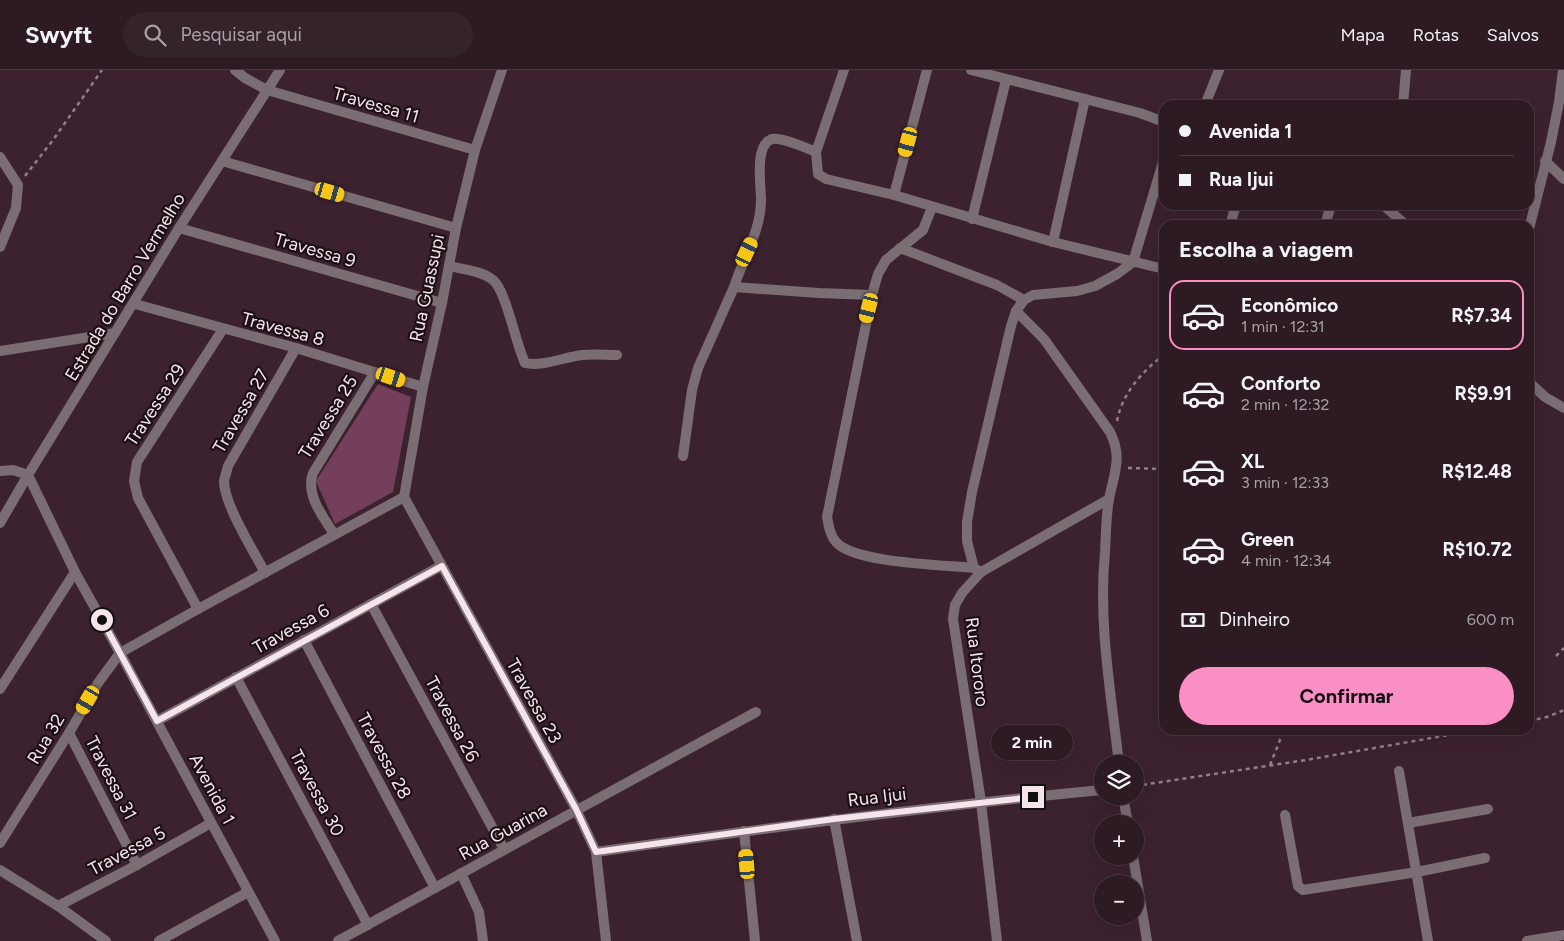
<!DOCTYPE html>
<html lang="pt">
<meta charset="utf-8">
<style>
body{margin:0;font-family:Figtree,sans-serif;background:#35232b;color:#f1f3f6;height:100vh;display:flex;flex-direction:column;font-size:19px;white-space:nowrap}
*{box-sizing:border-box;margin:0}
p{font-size:16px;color:#a7a1a6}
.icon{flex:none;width:28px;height:28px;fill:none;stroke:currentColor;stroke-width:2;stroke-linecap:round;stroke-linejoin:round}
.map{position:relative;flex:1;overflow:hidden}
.drawer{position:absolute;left:1159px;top:150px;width:375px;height:515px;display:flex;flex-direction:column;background:#2d1a23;border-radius:15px;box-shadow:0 5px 20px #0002,0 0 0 1px #483841}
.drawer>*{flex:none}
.guide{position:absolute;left:1159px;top:30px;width:375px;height:110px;border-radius:15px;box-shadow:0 5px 20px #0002,0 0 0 1px #483841;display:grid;align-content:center;height:110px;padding:0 20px;background:#2d1a23}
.buttons{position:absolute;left:1094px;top:685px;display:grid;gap:10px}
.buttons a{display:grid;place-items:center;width:50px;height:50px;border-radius:50%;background:#2d1a23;box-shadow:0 5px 20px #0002,0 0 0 1px #483841;font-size:25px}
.end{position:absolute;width:22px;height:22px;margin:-11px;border:6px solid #f6e4ec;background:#111;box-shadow:0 0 0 2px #111}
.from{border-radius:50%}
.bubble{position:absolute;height:35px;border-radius:18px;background:#2d1a23;box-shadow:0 5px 20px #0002,0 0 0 1px #483841;font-size:16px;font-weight:700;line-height:35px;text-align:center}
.car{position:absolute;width:15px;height:30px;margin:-15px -8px;border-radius:6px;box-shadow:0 0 4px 1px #0007;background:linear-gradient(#f5c518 24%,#345 0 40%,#f5c518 0 76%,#345 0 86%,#f5c518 0)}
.guide b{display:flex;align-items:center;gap:18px;height:48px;font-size:19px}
.guide b+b{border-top:1px solid #483841}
.guide i{width:12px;height:12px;background:#f1f3f6}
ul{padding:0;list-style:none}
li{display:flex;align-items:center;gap:15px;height:70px;margin:0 10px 8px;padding:0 10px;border:2px solid transparent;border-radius:15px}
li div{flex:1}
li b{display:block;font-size:19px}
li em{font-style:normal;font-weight:700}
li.selected{border-color:#fa8fc6}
li>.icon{width:45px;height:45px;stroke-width:1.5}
h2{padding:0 20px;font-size:22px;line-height:60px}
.pay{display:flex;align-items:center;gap:12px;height:55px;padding:0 20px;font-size:19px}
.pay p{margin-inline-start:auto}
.cta{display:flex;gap:10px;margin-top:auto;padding:10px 20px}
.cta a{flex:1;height:58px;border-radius:30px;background:#fa8fc6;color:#111;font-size:20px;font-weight:700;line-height:58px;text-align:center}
header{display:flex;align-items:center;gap:30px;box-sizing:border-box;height:70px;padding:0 25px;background:#2d1a23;border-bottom:1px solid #483841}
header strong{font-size:24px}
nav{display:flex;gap:28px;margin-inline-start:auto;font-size:18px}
.search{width:350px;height:45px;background:#35232b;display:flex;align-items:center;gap:12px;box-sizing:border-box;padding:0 18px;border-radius:28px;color:#a7a1a6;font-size:19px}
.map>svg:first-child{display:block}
.green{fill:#733f5a}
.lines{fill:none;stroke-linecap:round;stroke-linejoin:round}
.path{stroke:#947e88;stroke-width:2.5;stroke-dasharray:4 4;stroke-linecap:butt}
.minor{stroke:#7b6d74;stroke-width:10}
.tertiary{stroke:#7b6d74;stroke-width:10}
.route{stroke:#f6e4ec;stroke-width:6}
.labels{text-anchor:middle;stroke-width:4.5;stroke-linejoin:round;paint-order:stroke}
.street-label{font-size:18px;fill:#f6e4ec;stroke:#1c1016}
</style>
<header>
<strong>Swyft</strong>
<div class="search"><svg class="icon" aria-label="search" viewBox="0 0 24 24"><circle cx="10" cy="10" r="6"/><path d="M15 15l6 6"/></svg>Pesquisar aqui</div>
<nav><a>Mapa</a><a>Rotas</a><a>Salvos</a></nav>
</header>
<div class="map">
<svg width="1564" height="871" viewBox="0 0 1564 871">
<rect width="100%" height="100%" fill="#3c222f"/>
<path class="green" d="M 378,314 L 411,327 L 393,422 L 335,454 L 316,411 Z"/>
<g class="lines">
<g class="path">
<path d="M 25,106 L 53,70 L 102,0"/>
<path d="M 1117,351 C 1122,324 1142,301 1164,285"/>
<path d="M 1128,398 L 1164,399"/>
<path d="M 1556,586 L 1564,578"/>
<path d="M 1529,651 L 1547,647 L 1564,640"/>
<path d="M 1270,695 L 1284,660"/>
<path d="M 1135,716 L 1306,690 L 1477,660"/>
</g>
<g class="minor">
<path d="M 235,0 L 245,8 L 267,20 L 475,80"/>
<path d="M 502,0 L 475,80 L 456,158 L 442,233 L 423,317 L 404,427 L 576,739 L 596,782 L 606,871"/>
<path d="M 844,0 L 816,82 L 818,104 L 826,109 L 894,125 L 1053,172 L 1164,199"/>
<path d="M 971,0 L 1140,43 L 1164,52"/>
<path d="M 1205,35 L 1219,0"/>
<path d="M 1403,35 L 1406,0"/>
<path d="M 816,82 C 806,78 782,67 772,69 C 754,75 761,114 761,130 C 761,161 743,188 734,217 L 819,223 L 872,225 L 827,447 C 829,457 830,465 836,472 C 853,493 945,495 974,498 L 981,502"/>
<path d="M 0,87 L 18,115 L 16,138 L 0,177"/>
<path d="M 222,91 L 456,158"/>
<path d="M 1545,91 L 1564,109"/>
<path d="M 894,125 L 927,0"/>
<path d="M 1383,135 L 1406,155"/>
<path d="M 972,149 L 1006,10"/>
<path d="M 1230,155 L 1236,135"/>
<path d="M 1325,155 L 1331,135"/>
<path d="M 179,158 L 442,233"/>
<path d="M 1529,159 L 1551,72 L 1559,32 L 1563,0"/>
<path d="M 1053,172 L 1085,29"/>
<path d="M 900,178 L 997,215 L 1024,230"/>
<path d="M 449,196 C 462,199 482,201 493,210 C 506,220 516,275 525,293 C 541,297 565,287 582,285 C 594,284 606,285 617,285"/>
<path d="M 872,225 L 878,204 L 886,190 L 923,160 L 932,137"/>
<path d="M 135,234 L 296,278 L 423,317"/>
<path d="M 1016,241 L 1044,269 L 1110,362 C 1123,388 1114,403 1109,429 C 1106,446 1106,464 1105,482 C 1098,552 1111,623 1119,694"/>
<path d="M 0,281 L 115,263"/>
<path d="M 1529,312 L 1545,327 L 1564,338"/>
<path d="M 683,386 L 692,320 L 698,298 L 734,217"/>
<path d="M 0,401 L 13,400 L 28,405 L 0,453"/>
<path d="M 334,464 C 323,446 305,425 313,403 L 375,302"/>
<path d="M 974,498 L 967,471 L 967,452 L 972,422 L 1011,256 L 1016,241 L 1024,230 L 1033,225 L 1077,221 L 1095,216 L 1117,204 L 1133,192 L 1164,89"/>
<path d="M 265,503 C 254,481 224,435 224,411 C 225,406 227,401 228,396 L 296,278"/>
<path d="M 371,534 L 504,779"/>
<path d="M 198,539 L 138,428 L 134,411 L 137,392 L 223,259"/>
<path d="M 304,570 L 435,818"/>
<path d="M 236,607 L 368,855"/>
<path d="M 0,619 L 75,502"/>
<path d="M 157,651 L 441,496"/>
<path d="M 69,663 L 137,795"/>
<path d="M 1399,701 L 1428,871"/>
<path d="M 1123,726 L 1128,754"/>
<path d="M 1285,745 L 1298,816 L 1303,820 L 1417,802 L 1485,788"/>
<path d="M 834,749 L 857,871"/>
<path d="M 1408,753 L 1488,739"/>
<path d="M 744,761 L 755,871"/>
<path d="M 0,773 L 69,663 L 98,613 L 120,583 L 198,539 L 404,427"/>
<path d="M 596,782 C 765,758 933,736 1102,720"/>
<path d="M 1133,786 L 1147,871"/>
<path d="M 0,800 L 58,836 L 106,871"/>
<path d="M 461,803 L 479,842 L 483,871"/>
<path d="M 58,836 L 137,795 L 211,753"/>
<path d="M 159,871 L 248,822"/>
<path d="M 338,871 L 756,642"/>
<path d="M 997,871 L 981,732 L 953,549 L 955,535 L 962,523 L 981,502 L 1109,429"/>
<path d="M 1527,871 L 1564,865"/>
</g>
<path class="tertiary" d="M 275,871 L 120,583 L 75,502 L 28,405 L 179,158 L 280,0"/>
</g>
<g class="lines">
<path class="route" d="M 102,550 L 157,651 L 442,496 L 576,739 L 596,782 L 834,749 L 1033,727"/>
</g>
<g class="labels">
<g class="street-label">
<text transform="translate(376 35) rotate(16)" y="6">Travessa 11</text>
<text transform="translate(315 180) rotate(16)" y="6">Travessa 9</text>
<text transform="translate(125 217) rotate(-59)" y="6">Estrada do Barro Vermelho</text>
<text transform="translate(427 218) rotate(-78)" y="6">Rua Guassupi</text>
<text transform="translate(283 259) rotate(15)" y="6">Travessa 8</text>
<text transform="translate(155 335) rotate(-57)" y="6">Travessa 29</text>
<text transform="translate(241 341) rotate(-60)" y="6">Travessa 27</text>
<text transform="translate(328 347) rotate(-58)" y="6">Travessa 25</text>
<text transform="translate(291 559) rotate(-29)" y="6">Travessa 6</text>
<text transform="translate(977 592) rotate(83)" y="6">Rua Itororo</text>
<text transform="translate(534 631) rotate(61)" y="6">Travessa 23</text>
<text transform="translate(452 649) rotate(62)" y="6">Travessa 26</text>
<text transform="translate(46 669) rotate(-59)" y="6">Rua 32</text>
<text transform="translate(384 686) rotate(62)" y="6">Travessa 28</text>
<text transform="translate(111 708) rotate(63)" y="6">Travessa 31</text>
<text transform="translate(212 719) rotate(62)" y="6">Avenida 1</text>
<text transform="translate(317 723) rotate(62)" y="6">Travessa 30</text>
<text transform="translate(877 727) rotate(-7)" y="6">Rua Ijui</text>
<text transform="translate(503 762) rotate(-29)" y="6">Rua Guarina</text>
<text transform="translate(127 781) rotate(-28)" y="6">Travessa 5</text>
</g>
</g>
</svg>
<div class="buttons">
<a><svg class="icon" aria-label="layers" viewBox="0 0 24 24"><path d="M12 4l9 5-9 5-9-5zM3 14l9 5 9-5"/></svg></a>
<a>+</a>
<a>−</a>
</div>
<i class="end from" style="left:102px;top:550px"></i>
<i class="end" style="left:1033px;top:727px"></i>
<div class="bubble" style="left:991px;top:655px;width:82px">2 min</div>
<i class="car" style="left:908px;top:72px;rotate:195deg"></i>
<i class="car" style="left:330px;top:122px;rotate:106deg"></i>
<i class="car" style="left:747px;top:182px;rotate:25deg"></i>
<i class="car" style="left:869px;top:238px;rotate:194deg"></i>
<i class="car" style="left:391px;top:307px;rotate:108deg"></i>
<i class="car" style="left:88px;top:630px;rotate:210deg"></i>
<i class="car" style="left:747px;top:794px;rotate:355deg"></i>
<div class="guide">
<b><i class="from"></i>Avenida 1</b>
<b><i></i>Rua Ijui</b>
</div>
<section class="drawer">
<h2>Escolha a viagem</h2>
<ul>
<li class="selected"><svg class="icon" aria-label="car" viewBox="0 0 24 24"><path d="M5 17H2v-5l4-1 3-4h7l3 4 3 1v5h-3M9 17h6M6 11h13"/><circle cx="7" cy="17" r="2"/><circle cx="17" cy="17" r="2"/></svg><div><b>Econômico</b><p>1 min · 12:31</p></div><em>R$7.34</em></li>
<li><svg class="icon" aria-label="car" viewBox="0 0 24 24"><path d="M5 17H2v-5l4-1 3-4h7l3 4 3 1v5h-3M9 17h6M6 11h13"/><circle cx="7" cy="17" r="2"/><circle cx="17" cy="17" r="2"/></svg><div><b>Conforto</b><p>2 min · 12:32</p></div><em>R$9.91</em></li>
<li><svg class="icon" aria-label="car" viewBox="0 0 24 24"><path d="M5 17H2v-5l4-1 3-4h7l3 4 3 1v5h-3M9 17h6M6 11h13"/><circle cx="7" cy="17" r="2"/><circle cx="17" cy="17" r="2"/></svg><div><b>XL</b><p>3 min · 12:33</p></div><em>R$12.48</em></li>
<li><svg class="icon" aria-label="car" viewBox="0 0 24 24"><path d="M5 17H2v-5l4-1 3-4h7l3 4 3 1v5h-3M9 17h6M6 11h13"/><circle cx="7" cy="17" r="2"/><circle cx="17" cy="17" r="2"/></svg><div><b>Green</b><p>4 min · 12:34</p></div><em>R$10.72</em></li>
</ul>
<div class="pay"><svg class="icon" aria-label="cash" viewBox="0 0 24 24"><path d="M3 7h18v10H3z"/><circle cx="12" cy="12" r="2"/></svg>Dinheiro<p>600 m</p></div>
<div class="cta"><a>Confirmar</a></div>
</section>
</div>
